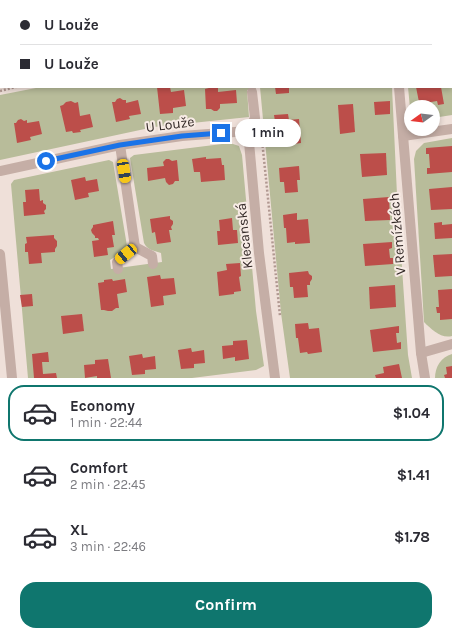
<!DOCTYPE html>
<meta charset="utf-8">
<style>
body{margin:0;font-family:Karla,sans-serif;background:#f2f2f3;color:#2b2b33;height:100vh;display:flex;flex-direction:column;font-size:15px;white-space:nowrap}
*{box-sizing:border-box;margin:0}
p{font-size:13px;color:#7c7c81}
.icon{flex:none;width:22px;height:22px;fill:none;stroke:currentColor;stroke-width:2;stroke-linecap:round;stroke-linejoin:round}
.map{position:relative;height:378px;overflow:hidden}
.side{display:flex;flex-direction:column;background:#fff;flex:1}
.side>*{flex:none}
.hud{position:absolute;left:0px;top:0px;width:452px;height:88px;box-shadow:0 2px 6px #0003;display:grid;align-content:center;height:88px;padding:0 20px;background:#fff}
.needle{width:26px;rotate:255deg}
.buttons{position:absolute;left:404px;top:100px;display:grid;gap:8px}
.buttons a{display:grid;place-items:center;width:36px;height:36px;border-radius:50%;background:#fff;box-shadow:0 2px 6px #0003;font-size:20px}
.end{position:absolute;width:18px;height:18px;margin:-9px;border:5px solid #1a73e8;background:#fff;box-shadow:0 0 0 2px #fff}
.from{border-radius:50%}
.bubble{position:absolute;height:28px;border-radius:14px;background:#fff;box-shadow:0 2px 6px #0003;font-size:13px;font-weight:700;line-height:28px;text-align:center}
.car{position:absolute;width:12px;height:24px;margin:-12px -6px;border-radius:5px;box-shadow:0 0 3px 1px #0007;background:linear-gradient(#f5c518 24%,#345 0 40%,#f5c518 0 76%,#345 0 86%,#f5c518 0)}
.hud b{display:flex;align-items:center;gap:14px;height:38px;font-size:15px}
.hud b+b{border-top:1px solid #e1e1e2}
.hud i{width:10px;height:10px;background:#2b2b33}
ul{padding:7px 0 0;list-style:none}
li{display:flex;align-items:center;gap:12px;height:56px;margin:0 8px 6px;padding:0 12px;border:2px solid transparent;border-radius:16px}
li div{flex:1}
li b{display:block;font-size:15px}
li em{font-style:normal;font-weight:700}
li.on{border-color:#0f766e}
li>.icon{width:36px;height:36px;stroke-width:1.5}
.button{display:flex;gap:8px;margin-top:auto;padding:8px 20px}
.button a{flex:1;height:46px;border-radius:16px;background:#0f766e;color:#fff;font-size:16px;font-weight:700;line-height:46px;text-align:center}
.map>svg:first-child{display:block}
.green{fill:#b8bc9a}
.building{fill:#bc4e4a}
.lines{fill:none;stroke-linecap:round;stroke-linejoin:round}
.path{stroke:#b19891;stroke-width:2.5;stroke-dasharray:2 2;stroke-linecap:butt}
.street{stroke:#c5aea6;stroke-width:10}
.route{stroke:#1a73e8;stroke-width:5}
.labels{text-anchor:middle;stroke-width:4;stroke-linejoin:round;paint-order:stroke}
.street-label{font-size:14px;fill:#322826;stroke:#f7ebe5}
</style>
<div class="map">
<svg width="452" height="378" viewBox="0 0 452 378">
<rect width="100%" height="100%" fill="#efe0d9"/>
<g class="green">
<path d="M 451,36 L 452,36 L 452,115 L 433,118 L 433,107 L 411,107 L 411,111 L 410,108 L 408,87 L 451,87 Z"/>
<path d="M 41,87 L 255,87 L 256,89 L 247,90 L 249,117 L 154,127 L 0,160 L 0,95 Z"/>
<path d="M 260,87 L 392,87 L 397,195 L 408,355 L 412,378 L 290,378 L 281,313 Z"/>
<path d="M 452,138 L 452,336 C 441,339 431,329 424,322 L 414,159 L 416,151 L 424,143 Z"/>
<path d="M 230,143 L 239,146 L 242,155 L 256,311 L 264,366 L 256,370 L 192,378 L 28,378 L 11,184 L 14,180 L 109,160 L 113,162 L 127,246 L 125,251 L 110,260 L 111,269 L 162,262 L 161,253 C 155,251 147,250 144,243 L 130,158 L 134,155 Z"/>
<path d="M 452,354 L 452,378 L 435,378 C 435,367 441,357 452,354 Z"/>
</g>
<g class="building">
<path d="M 157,87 L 170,87 L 171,92 L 184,90 L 186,106 L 173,108 L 173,113 L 160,114 Z"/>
<path d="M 210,87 L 217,87 L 218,88 L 218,92 L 236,90 L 237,103 L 220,104 L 220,108 L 217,111 L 214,111 L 211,109 L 206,109 L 205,89 L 209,88 Z"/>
<path d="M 275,87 L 289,87 L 289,93 L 276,94 Z"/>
<path d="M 416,87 L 441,87 L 444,104 L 438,105 L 437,101 L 425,103 L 426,106 L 420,107 Z"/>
<path d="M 120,98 L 123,100 L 126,100 L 126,103 L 138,100 L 141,114 L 129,116 L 130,119 L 116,122 L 112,102 L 115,102 L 117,99 Z"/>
<path d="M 71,101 L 75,103 L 78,102 L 80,116 L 90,114 L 93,127 L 80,130 L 81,132 L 73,133 L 72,131 L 66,132 L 60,106 L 63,105 L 66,102 Z"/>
<path d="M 390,101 L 390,114 L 375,115 L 374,102 Z"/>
<path d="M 353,104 L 355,132 L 340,134 L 338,105 Z"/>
<path d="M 288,114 L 289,120 L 299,119 L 301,143 L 286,145 L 286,142 L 279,143 L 277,128 L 276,128 L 274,115 Z"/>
<path d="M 21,119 L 24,121 L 27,120 L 27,123 L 39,121 L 42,134 L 30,137 L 31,140 L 17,143 L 14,123 L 16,123 L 18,120 Z"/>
<path d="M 452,146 L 452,172 L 427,174 L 427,168 L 430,168 L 429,154 L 426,154 L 426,148 Z"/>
<path d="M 386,153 L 387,175 L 362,177 L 360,154 Z"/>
<path d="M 206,157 L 206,159 L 221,158 L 222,165 L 224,165 L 225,180 L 201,182 L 200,172 L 194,172 L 192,159 Z"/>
<path d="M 166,159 L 169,159 L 172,161 L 177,160 L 179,181 L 175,181 L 173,184 L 169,185 L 166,182 L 165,178 L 148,181 L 147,168 L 164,166 L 163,162 Z"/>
<path d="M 299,166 L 300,180 L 297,180 L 298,192 L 285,193 L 284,182 L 280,182 L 279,168 Z"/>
<path d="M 85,177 L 86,181 L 97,179 L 99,191 L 88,193 L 89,197 L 75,200 L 71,180 Z"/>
<path d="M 452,187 L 452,209 L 431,210 L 429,189 Z"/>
<path d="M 39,189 L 40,201 L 43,200 L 43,203 L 46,205 L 46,209 L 44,211 L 45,214 L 24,216 L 23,202 L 26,202 L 25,190 Z"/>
<path d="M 389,197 L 390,220 L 365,221 L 363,199 Z"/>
<path d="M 297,213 L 297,220 L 308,219 L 310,243 L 295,244 L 295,242 L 287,243 L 286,228 L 284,228 L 283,215 Z"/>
<path d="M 170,216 L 170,219 L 173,221 L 173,224 L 171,227 L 172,230 L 169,230 L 171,242 L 157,244 L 155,232 L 152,233 L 150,219 Z"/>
<path d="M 232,218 L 233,230 L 237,230 L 238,243 L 218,245 L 217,231 L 220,231 L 219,220 Z"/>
<path d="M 113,221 L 115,235 L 112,235 L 114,247 L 107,248 L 108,255 L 94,257 L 92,241 L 99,240 L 98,238 L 95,238 L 95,236 L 92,233 L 91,230 L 93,227 L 93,225 Z"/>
<path d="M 442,222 L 442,225 L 452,224 L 452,238 L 435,239 L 434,223 Z"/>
<path d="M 54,235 L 54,238 L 57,241 L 57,246 L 55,249 L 55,252 L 41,253 L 42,263 L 29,264 L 28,252 L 25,252 L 25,244 L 27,243 L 26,237 Z"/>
<path d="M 392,242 L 392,248 L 389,249 L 390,258 L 393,258 L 393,264 L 365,266 L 363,244 Z"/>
<path d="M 452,254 L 452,276 L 435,277 L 433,255 Z"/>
<path d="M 240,263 L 241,276 L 239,277 L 241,291 L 234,292 L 234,294 L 219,296 L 217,272 L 227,270 L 226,264 Z"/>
<path d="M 308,271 L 309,274 L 312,276 L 312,279 L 310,282 L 310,285 L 307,285 L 308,297 L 294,298 L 293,287 L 290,287 L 289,273 Z"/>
<path d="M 160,275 L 161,279 L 174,278 L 176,294 L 163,296 L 164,305 L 151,307 L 147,277 Z"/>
<path d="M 112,279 L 113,281 L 125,279 L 127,292 L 117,294 L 119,308 L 116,308 L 112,311 L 108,311 L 104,310 L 101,310 L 98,283 L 104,282 L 104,280 Z"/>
<path d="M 395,285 L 396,307 L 370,309 L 369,287 Z"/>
<path d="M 452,289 L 452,319 L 440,320 L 440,313 L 437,313 L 436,307 L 439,307 L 438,290 Z"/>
<path d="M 32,294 L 33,306 L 22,307 L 20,295 Z"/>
<path d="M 82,314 L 84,331 L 63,334 L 61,316 Z"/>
<path d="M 308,323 L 309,329 L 319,328 L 322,352 L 308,354 L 307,352 L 300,353 L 298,338 L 296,338 L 295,324 Z"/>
<path d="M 399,326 L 399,333 L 396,333 L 397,343 L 401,342 L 401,349 L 373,352 L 370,330 Z"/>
<path d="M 247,340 L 249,359 L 235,361 L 235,357 L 223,359 L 222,346 L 233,345 L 233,341 Z"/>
<path d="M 191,348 L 192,352 L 204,350 L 205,363 L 194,364 L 194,368 L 181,369 L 178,350 Z"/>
<path d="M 48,352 L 49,362 L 42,362 L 43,374 L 56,373 L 57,378 L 34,378 L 32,354 Z"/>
<path d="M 142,354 L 143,358 L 155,356 L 156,369 L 145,370 L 145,374 L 132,375 L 129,356 Z"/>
<path d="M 108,359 L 111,378 L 97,378 L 97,376 L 85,378 L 84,365 L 95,364 L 95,360 Z"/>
<path d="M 399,364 L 402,378 L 376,378 L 375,375 L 384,373 L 383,367 Z"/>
<path d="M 452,366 L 452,378 L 445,378 L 444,375 L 447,374 L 446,367 Z"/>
</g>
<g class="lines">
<g class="path">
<path d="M 451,27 L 452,27"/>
<path d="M 0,91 L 16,87"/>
<path d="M 261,130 L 280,316"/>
</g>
<g class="street">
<path d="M 399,87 L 421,353 L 425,378"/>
<path d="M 252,92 L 255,118 L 248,131 L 259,253 L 275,378"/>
<path d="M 403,136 L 452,129"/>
<path d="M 0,171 L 120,145 L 182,136 L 248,131"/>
<path d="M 135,247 L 152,256 L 153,264"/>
<path d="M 0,254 L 12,378"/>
<path d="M 118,269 L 117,262 L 135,247 L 120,145"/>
<path d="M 421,353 L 452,344"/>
</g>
</g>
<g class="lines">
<path class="route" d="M 46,161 L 120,145 L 182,136 L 221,133"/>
</g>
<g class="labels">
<g class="street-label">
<text transform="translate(170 124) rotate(-7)" y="5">U Louže</text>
<text transform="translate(397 234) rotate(-95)" y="5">V Remízkách</text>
<text transform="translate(244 236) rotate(-96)" y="5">Klecanská</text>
</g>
</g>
</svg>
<div class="buttons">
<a><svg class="needle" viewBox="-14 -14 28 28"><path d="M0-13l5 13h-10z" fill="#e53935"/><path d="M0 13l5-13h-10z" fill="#7c7c81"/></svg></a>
</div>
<i class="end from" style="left:46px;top:161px"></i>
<i class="end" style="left:221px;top:133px"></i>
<div class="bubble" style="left:235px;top:119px;width:66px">1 min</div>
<i class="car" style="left:124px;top:171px;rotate:171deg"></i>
<i class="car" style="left:126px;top:254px;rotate:231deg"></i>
<div class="hud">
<b><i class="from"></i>U Louže</b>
<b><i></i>U Louže</b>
</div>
</div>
<section class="side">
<ul>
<li class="on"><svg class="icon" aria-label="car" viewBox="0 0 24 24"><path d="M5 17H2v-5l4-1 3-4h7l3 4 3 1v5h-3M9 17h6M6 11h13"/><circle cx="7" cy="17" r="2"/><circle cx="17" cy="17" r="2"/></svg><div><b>Economy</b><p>1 min · 22:44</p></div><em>$1.04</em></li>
<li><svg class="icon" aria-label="car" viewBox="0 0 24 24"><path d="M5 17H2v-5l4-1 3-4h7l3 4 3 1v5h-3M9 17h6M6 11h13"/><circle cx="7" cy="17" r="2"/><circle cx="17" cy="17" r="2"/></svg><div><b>Comfort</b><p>2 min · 22:45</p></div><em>$1.41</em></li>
<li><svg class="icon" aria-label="car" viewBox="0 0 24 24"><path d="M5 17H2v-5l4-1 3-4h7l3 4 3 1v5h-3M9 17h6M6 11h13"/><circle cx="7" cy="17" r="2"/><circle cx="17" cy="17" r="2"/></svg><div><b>XL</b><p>3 min · 22:46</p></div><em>$1.78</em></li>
</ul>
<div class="button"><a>Confirm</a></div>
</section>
